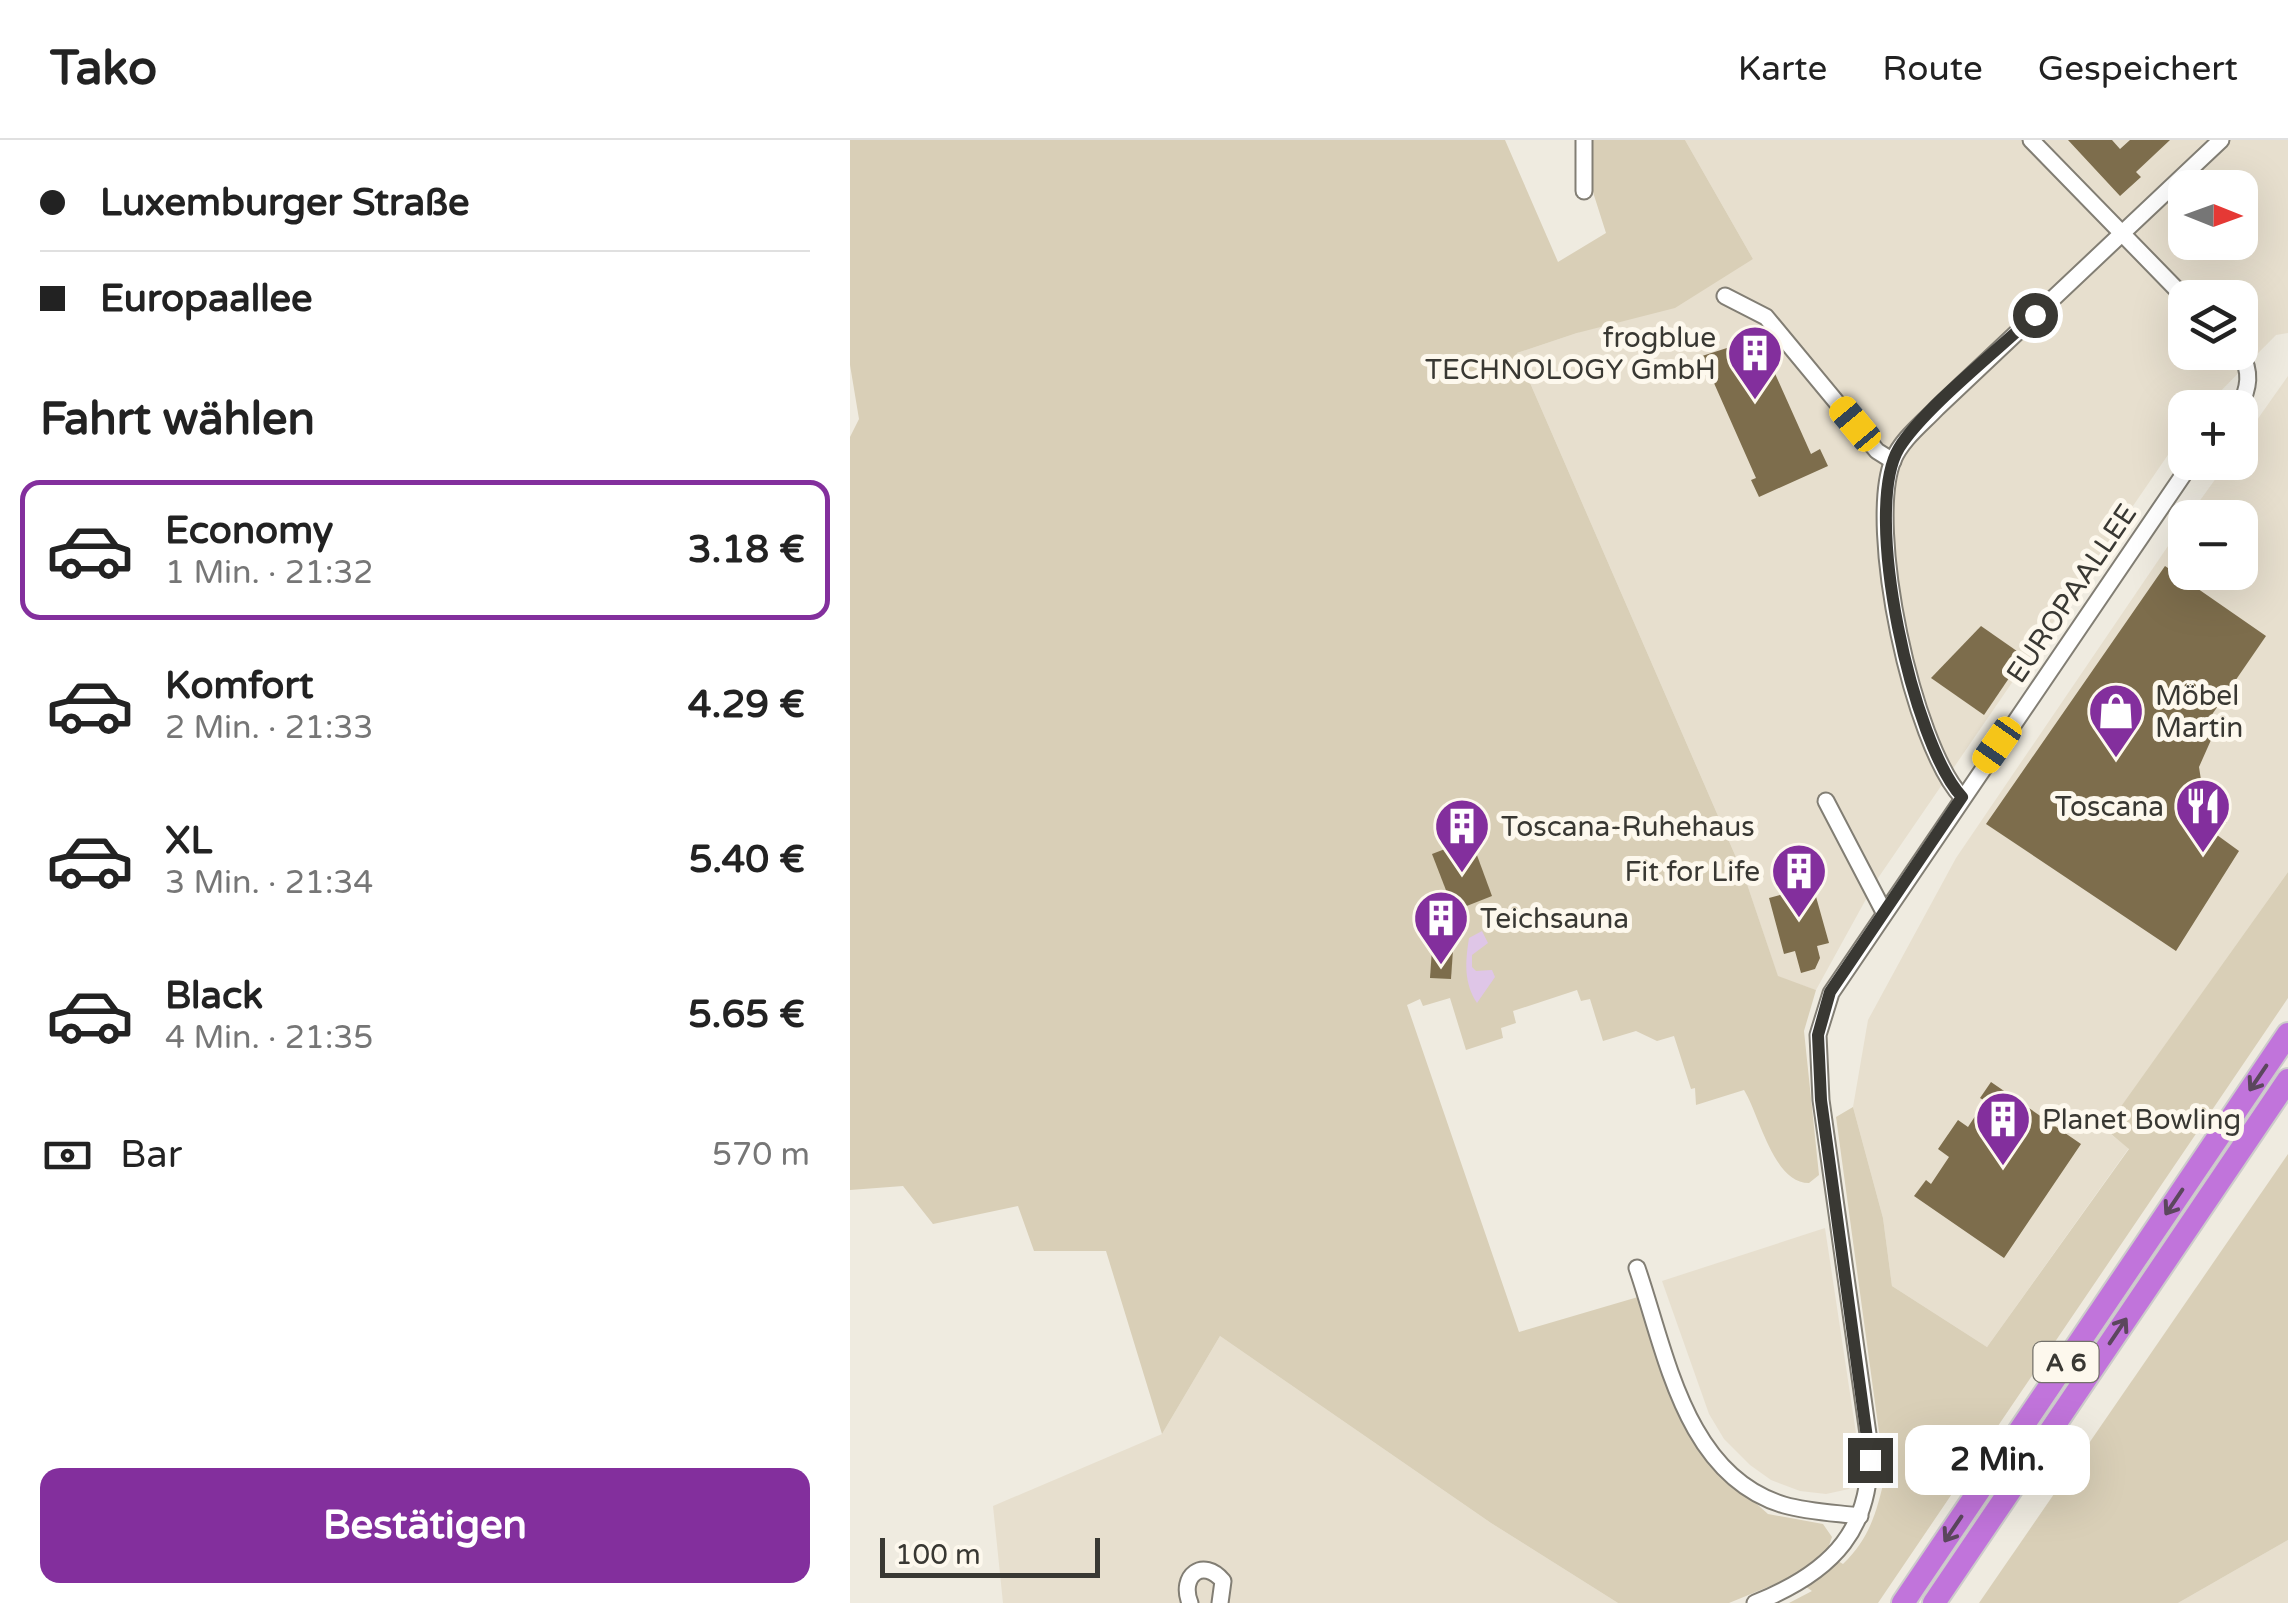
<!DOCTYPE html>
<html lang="de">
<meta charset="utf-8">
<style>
body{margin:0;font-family:"Varela Round",sans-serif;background:#f6f6f6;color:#222;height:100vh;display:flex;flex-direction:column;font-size:38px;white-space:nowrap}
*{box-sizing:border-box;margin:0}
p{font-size:32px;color:#767676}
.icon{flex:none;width:55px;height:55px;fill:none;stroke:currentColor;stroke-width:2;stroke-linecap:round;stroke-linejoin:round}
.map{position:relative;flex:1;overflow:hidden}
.sheet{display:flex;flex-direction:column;background:#fff;width:850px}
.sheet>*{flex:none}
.banner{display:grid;align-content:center;height:220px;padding:0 40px;background:#fff}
.needle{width:65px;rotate:91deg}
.controls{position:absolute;left:1318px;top:30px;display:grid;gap:20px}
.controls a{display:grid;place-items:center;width:90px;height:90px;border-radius:20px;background:#fff;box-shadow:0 10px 40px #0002;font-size:50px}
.scale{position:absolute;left:30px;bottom:25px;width:220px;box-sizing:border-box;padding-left:10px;border:5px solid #393833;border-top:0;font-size:28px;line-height:35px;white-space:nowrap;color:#393833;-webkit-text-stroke:8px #fdf8ed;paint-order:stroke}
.end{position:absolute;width:45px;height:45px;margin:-22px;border:12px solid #393833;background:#fff;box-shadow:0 0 0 5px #fff}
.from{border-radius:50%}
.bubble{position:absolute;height:70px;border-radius:20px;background:#fff;box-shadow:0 10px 40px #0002;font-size:32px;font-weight:700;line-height:70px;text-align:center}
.car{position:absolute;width:30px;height:60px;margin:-30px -15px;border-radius:12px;box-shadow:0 0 8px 2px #0007;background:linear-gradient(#f5c518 24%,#345 0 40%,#f5c518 0 76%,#345 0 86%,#f5c518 0)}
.banner b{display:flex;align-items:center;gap:35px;height:95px;font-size:38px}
.banner b+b{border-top:2px solid #e0e0e0}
.banner i{width:25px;height:25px;background:#222}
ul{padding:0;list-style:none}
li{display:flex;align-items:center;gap:30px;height:140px;margin:0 20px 15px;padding:0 20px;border:5px solid transparent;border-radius:20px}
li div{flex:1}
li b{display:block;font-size:38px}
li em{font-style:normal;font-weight:700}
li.current{border-color:#832f9d}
li>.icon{width:90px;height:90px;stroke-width:1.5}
h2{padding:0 40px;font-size:45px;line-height:120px}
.pay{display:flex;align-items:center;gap:25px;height:110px;padding:0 40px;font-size:38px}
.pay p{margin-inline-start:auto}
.primary-button{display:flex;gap:20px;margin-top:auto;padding:20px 40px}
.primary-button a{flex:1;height:115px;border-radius:20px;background:#832f9d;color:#fff;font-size:40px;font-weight:700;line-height:115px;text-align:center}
header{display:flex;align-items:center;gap:60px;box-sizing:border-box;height:140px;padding:0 50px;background:#fff;border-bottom:2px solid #e0e0e0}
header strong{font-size:48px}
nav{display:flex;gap:55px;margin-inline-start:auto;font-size:35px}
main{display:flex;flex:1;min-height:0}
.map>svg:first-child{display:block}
.built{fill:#e7dfce;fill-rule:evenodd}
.green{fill:#d9cfb7}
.water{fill:#dfc6e7}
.building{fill:#7d6d4c}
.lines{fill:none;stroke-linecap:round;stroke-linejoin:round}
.minor-casing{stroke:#827e74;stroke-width:19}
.highway-casing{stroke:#cccbca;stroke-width:26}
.minor{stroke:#fff;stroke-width:15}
.highway{stroke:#c174db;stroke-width:22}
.oneway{stroke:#5b475d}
.route{stroke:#393833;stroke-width:12}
.labels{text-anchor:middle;stroke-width:10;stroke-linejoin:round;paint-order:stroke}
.shield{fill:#fdf8ed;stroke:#74726b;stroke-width:2.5}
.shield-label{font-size:25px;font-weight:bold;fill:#393833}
.poi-label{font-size:28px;fill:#393833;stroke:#fdf8ed;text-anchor:start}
.street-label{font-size:28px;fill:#393833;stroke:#fdf8ed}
</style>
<header>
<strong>Tako</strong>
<nav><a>Karte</a><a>Route</a><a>Gespeichert</a></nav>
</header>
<main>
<section class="sheet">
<div class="banner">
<b><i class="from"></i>Luxemburger Straße</b>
<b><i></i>Europaallee</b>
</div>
<h2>Fahrt wählen</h2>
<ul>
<li class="current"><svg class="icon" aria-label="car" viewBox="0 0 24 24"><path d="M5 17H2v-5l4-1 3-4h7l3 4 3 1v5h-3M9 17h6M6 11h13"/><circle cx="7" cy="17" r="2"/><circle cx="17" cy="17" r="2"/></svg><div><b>Economy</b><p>1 Min. · 21:32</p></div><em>3.18 €</em></li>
<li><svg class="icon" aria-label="car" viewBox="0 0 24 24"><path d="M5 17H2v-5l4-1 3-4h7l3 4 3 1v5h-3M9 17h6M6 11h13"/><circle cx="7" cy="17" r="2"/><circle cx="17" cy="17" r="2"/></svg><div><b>Komfort</b><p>2 Min. · 21:33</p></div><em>4.29 €</em></li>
<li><svg class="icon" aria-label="car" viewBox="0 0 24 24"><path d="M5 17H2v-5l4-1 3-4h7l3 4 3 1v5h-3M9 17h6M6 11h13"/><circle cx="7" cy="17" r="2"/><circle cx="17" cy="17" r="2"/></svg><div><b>XL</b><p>3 Min. · 21:34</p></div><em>5.40 €</em></li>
<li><svg class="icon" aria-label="car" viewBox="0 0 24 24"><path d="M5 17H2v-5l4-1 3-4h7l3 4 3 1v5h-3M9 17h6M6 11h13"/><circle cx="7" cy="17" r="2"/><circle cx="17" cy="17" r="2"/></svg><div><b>Black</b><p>4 Min. · 21:35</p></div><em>5.65 €</em></li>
</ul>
<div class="pay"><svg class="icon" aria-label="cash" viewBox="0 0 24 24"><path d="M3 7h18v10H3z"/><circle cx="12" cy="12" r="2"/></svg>Bar<p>570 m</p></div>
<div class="primary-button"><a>Bestätigen</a></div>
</section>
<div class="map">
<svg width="1438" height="1463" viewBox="0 0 1438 1463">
<rect width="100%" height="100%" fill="#efebe0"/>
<g class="built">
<path d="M 835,0 L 1438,0 L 1438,193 L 1426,195 L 1355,267 L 1335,268 L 1335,290 L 1026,741 L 966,850 L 928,837 L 895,738 L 667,213 L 727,193 L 903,119 ZM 1335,48 L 1390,48 L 1390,102 L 1335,102 ZM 1335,158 L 1390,158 L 1390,212 L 1335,212 Z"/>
<path d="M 1438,236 L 1438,732 L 1255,990 L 1279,1008 L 1137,1207 L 1042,1146 L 1033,1078 L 1003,967 L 1018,880 L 1106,718 L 1335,381 L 1335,432 L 1390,432 L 1390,378 L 1338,377 L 1377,323 L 1390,322 L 1390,304 Z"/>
<path d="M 975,1088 L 1006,1293 L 1009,1336 L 999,1349 L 976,1354 L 950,1351 L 921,1340 L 900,1325 L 874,1299 L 859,1274 L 812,1141 Z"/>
<path d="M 370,1196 L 641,1383 L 768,1463 L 153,1463 L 143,1366 L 312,1294 Z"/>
<path d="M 1438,1400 L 1438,1463 L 1328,1463 Z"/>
</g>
<g class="green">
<path d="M 0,0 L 655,0 L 708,122 L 756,93 L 742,49 L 743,0 L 835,0 L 903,119 L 825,168 L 727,193 L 667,213 L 895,738 L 928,836 L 966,850 L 954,891 L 969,1035 L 959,1043 C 923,1043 910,976 894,950 L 846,965 L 845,948 L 841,949 L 824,896 L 807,901 L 786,891 L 753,901 L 740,859 L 731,861 L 727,850 L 663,871 L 666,883 L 651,888 L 653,898 L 616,910 L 600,858 L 573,866 L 570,859 L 557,865 L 669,1192 L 788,1157 L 825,1266 L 853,1316 L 918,1374 L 973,1384 L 982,1397 L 976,1414 L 993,1424 C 1020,1398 1027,1371 1035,1336 L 986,977 L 1003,967 L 1033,1078 L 1042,1146 L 1137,1207 L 1279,1009 L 1255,989 L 1438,732 L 1438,858 L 1028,1463 L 939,1463 L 962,1451 L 942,1437 L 879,1463 L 768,1463 L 641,1383 L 370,1196 L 312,1294 L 256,1111 L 184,1111 L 168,1066 L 83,1084 L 53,1046 L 0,1050 L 0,297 L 9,279 L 0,225 Z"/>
<path d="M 1438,1014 L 1438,1400 L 1328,1463 L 1129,1463 Z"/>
</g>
<path class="water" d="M 632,791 L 638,803 L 622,815 L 622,827 L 626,831 L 642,830 L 645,837 L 627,863 C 614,843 615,823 619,798 Z"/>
<g class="building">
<path d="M 1218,0 L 1262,0 L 1270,9 L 1280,0 L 1320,0 L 1286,32 L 1291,37 L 1270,56 Z"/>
<path d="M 906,191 L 961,314 L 970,309 L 978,326 L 909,357 L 901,340 L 906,338 L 852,216 L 880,207 Z"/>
<path d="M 1315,426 L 1416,496 L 1350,592 L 1361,600 L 1349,627 L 1353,653 L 1377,682 L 1367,695 L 1389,711 L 1326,811 L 1136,684 Z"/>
<path d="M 1131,486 L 1174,516 L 1134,575 L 1081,538 Z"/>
<path d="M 621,699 L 642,756 L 604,771 L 582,714 Z"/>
<path d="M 963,746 L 979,803 L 967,806 L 970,818 L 965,829 L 951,833 L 945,811 L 934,814 L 919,758 Z"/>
<path d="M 582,809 L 603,810 L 601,839 L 580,838 Z"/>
<path d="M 1141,942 L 1231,1004 L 1154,1118 L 1064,1056 L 1076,1040 L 1081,1044 L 1099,1017 L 1088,1009 L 1108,980 L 1118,987 L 1135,961 L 1130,958 Z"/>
</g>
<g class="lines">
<g class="minor-casing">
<g id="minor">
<path d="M 734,0 L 734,51"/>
<path d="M 1181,0 L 1335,158"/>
<path d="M 875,156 L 916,177 L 1027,311 L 1043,321"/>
<path d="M 1389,268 C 1399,248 1402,232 1390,212"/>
<path d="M 1112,657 C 1063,605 1016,387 1043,320 C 1052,299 1072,284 1087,268 L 1371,0"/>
<path d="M 976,661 L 1034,772"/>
<path d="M 787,1128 C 816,1212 835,1336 934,1365 C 958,1372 986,1373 1010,1376"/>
<path d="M 340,1463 C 329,1436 353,1417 373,1441 L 370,1463"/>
<path d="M 905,1463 C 983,1432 1025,1388 1019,1301 L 971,960 L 968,895 L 981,853 L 1342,322"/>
</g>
</g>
<g class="highway-casing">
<g id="highway">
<path d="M 1053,1463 L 1438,894"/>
<path d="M 1084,1463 L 1438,940"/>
</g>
</g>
<use href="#minor" class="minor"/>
<use href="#highway" class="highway"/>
</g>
<defs><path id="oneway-shaft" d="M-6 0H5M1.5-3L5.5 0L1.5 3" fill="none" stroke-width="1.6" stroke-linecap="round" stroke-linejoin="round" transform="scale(2.5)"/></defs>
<g class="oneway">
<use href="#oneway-shaft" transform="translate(1408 938) rotate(124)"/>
<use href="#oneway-shaft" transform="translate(1324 1062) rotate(124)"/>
<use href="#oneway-shaft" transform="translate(1268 1191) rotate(-56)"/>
<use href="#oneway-shaft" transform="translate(1103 1389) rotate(124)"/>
</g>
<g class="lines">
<path class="route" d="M 1020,1320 L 971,960 L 968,895 L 980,852 L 1112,657 C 1063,605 1011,371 1049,308 C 1073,269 1149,209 1185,175"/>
</g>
<defs>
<g id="building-pin" transform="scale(2.875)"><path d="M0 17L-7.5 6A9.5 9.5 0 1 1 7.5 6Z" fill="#832f9d" stroke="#fdf8ed"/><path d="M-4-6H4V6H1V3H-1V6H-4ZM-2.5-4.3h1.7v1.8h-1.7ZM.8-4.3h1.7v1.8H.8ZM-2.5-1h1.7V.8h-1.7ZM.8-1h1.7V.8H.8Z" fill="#fff"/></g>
<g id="shop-pin" transform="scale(2.875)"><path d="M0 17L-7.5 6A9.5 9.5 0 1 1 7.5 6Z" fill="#832f9d" stroke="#fdf8ed"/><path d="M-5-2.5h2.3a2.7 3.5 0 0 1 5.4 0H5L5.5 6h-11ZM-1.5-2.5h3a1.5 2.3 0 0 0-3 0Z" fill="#fff"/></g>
<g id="restaurant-pin" transform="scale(2.875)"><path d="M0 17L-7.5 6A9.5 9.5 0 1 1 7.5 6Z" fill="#832f9d" stroke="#fdf8ed"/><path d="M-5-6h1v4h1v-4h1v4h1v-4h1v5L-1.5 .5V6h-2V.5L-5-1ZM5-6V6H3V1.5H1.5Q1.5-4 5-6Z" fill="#fff"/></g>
</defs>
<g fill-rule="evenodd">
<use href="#building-pin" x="905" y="213"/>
<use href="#shop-pin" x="1266" y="571"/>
<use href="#restaurant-pin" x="1353" y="666"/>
<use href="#building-pin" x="612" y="686"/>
<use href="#building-pin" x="949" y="731"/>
<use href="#building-pin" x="591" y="778"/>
<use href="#building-pin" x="1153" y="979"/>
</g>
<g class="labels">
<rect class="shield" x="1183.5" y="1202" width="65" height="40" rx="8"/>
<g class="shield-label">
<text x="1216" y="1231">A 6</text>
</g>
<g class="poi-label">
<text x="866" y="207" text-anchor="end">frogblue<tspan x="866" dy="32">TECHNOLOGY GmbH</tspan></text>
<text x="1305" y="565">Möbel<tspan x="1305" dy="32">Martin</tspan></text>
<text x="1314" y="676" text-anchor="end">Toscana</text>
<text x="651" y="696">Toscana-Ruhehaus</text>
<text x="910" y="741" text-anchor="end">Fit for Life</text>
<text x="630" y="788">Teichsauna</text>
<text x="1192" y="989">Planet Bowling</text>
</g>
<g class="street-label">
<text transform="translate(1221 453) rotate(-56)" y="10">EUROPAALLEE</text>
</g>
</g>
</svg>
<div class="controls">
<a><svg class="needle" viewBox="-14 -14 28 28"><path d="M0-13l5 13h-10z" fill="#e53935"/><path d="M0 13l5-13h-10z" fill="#767676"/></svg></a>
<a><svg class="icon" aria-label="layers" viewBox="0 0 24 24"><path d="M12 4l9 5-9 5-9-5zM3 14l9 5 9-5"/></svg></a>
<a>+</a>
<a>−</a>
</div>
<div class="scale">100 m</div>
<i class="end from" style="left:1185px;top:175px"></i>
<i class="end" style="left:1020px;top:1320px"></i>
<div class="bubble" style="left:1055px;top:1285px;width:185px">2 Min.</div>
<i class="car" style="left:1005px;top:284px;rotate:320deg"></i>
<i class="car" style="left:1147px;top:605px;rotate:215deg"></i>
</div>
</main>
